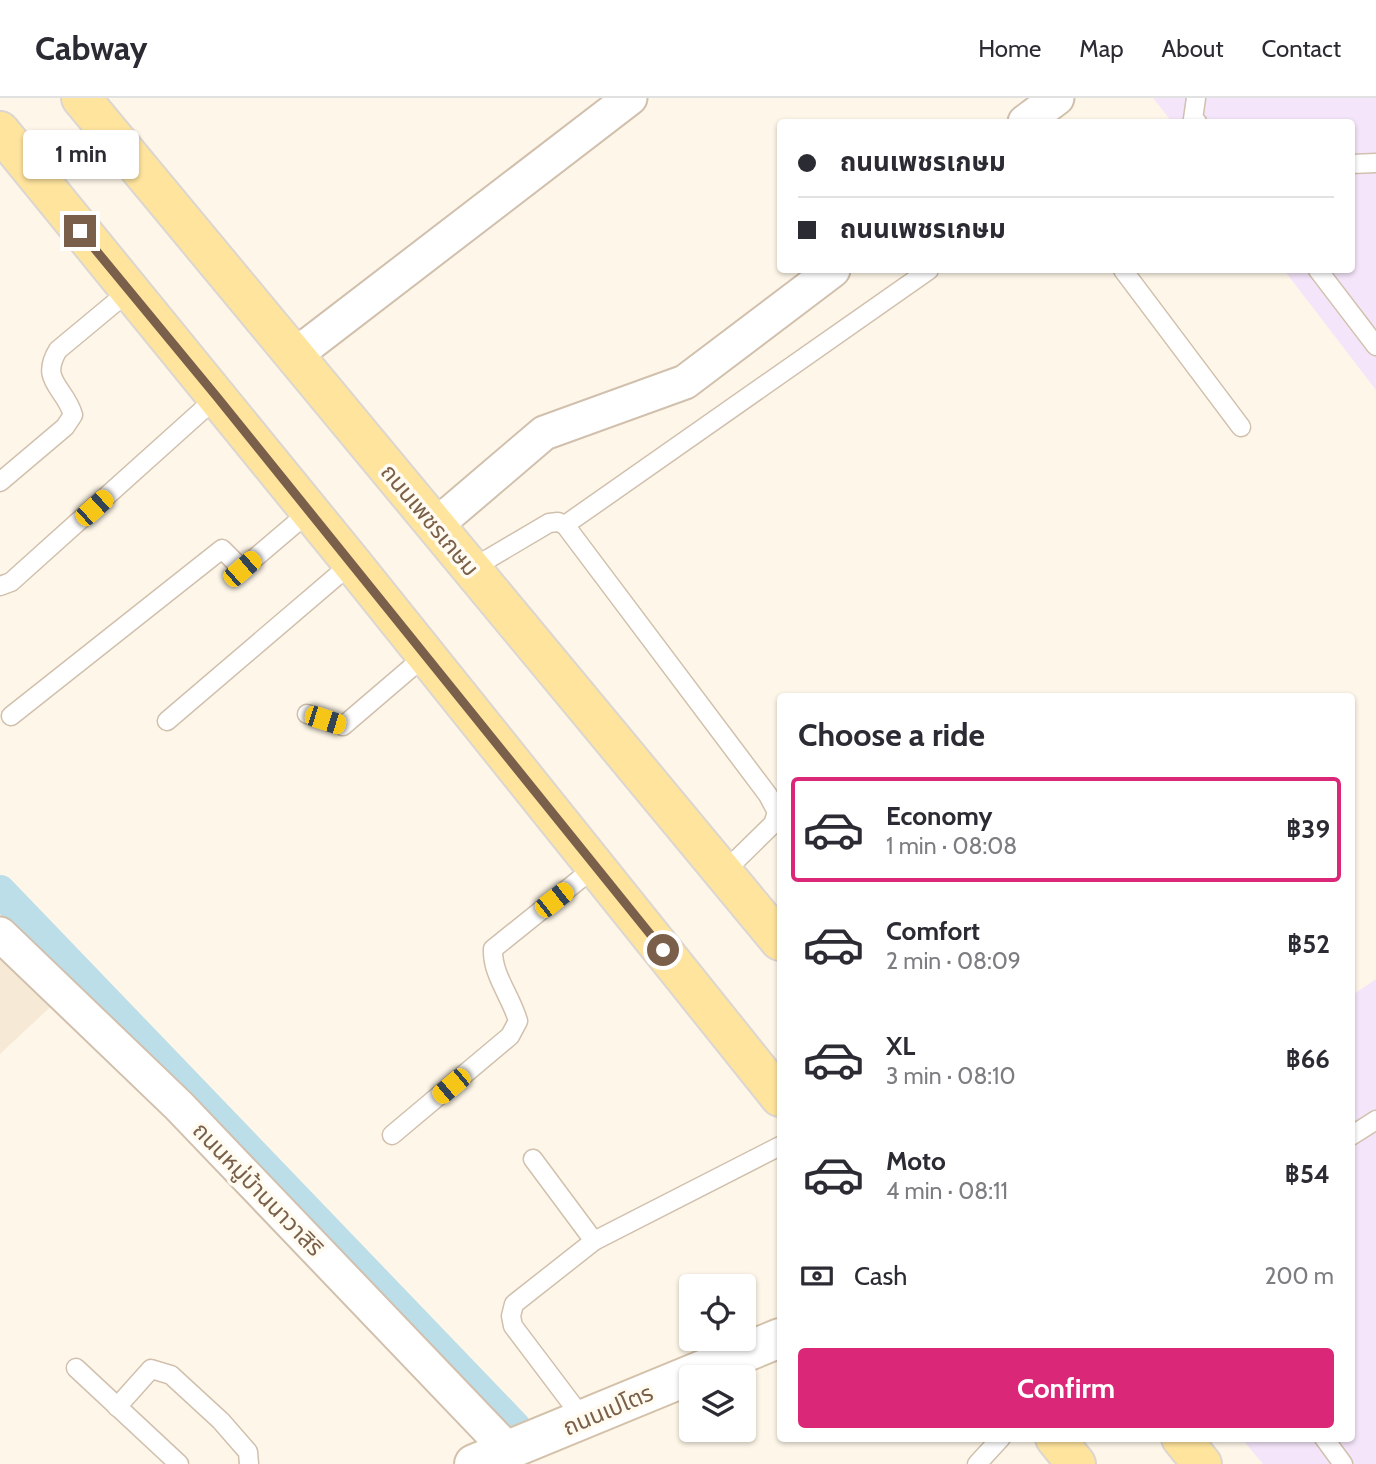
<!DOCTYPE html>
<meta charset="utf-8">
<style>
body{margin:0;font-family:Cabin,"Noto Sans Thai",sans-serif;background:#f2f2f3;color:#2b2b33;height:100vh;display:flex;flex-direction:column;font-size:26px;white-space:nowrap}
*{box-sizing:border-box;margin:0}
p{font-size:23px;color:#7c7c81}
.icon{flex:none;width:38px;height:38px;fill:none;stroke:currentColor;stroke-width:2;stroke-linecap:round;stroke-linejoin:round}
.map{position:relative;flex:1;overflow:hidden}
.side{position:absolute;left:777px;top:595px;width:578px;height:749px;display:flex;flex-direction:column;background:#fff;border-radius:7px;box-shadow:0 2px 5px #0004}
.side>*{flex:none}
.guide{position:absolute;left:777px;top:21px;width:578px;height:154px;border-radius:7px;box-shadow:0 2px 5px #0004;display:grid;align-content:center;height:154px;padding:0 21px;background:#fff}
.controls{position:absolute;left:679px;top:1176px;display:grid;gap:14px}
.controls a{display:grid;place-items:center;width:77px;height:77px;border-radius:7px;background:#fff;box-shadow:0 2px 5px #0004;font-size:35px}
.end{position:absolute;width:32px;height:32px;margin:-16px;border:9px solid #7a604a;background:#fff;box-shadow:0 0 0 4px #fff}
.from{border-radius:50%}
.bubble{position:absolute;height:49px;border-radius:7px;background:#fff;box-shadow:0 2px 5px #0004;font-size:23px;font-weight:700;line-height:49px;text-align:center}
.car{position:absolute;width:21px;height:42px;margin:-21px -10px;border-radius:9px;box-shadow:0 0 5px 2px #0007;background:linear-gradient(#f5c518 24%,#345 0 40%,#f5c518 0 76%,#345 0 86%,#f5c518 0)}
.guide b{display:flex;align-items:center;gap:24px;height:66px;font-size:26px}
.guide b+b{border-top:2px solid #e1e1e2}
.guide i{width:18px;height:18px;background:#2b2b33}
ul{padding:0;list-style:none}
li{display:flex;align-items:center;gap:21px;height:105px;margin:0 14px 10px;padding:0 7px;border:4px solid transparent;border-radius:7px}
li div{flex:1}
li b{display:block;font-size:26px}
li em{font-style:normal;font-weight:700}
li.selected{border-color:#db2777}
li>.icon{width:63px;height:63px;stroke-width:1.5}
h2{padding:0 21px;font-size:32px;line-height:84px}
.pay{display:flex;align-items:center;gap:18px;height:77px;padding:0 21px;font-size:26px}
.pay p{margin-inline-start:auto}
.primary-button{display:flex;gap:14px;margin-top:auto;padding:14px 21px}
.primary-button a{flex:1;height:80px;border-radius:7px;background:#db2777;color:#fff;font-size:28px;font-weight:700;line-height:80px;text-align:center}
header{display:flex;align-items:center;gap:42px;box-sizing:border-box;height:98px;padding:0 35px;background:#fff;border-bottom:2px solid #e1e1e2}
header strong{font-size:33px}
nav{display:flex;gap:38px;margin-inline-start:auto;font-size:24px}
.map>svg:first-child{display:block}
.residential{fill:#f6ead6}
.education{fill:#f5e5fa}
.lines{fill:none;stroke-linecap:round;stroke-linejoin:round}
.canal{stroke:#bbdee9;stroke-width:32}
.lane-casing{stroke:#d1c0ad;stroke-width:21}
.street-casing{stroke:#d1c0ad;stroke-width:37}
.secondary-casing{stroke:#d4c1aa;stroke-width:42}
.primary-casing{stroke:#dcd6d0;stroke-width:42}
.lane{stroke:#fff;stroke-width:18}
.street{stroke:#fff;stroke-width:33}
.secondary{stroke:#fff;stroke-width:38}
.primary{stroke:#ffe49e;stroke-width:38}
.route{stroke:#7a604a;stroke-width:9}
.labels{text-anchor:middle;stroke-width:7;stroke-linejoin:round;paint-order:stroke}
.street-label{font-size:23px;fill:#7a604a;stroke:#fffbf0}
</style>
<header>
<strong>Cabway</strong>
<nav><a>Home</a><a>Map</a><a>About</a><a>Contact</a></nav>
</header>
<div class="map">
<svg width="1376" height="1366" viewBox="0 0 1376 1366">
<rect width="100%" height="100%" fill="#fef7e9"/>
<path class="residential" d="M 0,808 L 76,885 L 0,956 Z"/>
<g class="education">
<path d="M 1153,0 L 1376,0 L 1376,292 L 1284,172 L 1351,172 L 1351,24 L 1172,24 Z"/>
<path d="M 1376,881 L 1376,1366 L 1263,1366 L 1242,1341 L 1351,1340 L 1351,898 Z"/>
</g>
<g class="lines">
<path class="canal" d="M 0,793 L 515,1329 L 485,1358"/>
<g class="lane-casing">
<g id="lane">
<path d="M 1196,0 L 1193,21 L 1197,24"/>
<path d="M 1351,66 L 1376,65"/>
<path d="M 1123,172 L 1241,329"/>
<path d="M 1318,172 L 1376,248"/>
<path d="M 0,384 L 65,329 L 73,317 C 65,289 39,283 58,252 L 129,193"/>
<path d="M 565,427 L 929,172"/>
<path d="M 471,471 L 549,425 L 558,424 L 565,427 L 768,697 L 777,714 L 773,726 L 724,774"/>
<path d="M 0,488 L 11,484 L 217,299"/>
<path d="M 307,616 L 343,628 L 426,557"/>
<path d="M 11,618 L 222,451 L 242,471 L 309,414"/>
<path d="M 167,623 L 352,465"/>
<path d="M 392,1037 L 510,938 L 518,923 C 511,898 492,877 493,851 L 595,769"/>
<path d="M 1351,1038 L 1376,1022"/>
<path d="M 533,1061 L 594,1143 L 780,1048"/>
<path d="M 76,1270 L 179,1366"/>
<path d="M 117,1309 L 151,1271 L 171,1277 L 221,1323 L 248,1354 L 249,1366"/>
<path d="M 584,1322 L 513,1228 L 511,1218 L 514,1206 L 594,1143"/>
<path d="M 1324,1340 L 1343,1366"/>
<path d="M 977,1366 L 1001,1340"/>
</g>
</g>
<g class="street-casing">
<g id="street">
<path d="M 1025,24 L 1057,0"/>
<path d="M 294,258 L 630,0"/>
<path d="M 435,428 L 544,335 L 685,284 L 833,172"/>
<path d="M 0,836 L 179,1008 L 509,1353"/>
</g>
</g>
<g class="secondary-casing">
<path id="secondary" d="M 474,1366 L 780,1240"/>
</g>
<g class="primary-casing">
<g id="primary">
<path d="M 81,0 L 780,843"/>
<path d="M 0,33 L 352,465 L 780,999"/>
<path d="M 1055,1340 L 1076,1366"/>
<path d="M 1181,1340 L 1202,1366"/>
</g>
</g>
<use href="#lane" class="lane"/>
<use href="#street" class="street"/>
<use href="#secondary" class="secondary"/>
<use href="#primary" class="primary"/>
</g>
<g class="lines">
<path class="route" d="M 80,133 L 217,299 L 663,852"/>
</g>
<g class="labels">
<g class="street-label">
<text transform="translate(430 422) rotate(50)" y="8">ถนนเพชรเกษม</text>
<text transform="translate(258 1091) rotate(46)" y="8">ถนนหมู่บ้านนาวาสิริ</text>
<text transform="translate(608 1312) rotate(-23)" y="8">ถนนเปโตร</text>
</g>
</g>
</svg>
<div class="controls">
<a><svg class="icon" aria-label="locate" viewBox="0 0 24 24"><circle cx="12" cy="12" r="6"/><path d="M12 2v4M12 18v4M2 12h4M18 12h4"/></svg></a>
<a><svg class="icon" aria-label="layers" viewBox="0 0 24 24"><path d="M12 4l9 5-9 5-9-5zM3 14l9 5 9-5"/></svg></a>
</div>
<i class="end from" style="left:663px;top:852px"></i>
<i class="end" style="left:80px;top:133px"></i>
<div class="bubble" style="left:23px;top:32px;width:116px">1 min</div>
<i class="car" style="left:94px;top:410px;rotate:48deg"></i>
<i class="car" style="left:242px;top:471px;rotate:49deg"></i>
<i class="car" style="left:325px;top:622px;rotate:108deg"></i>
<i class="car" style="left:554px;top:802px;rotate:52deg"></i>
<i class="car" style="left:451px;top:988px;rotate:230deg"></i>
<div class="guide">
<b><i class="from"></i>ถนนเพชรเกษม</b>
<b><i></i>ถนนเพชรเกษม</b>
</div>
<section class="side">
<h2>Choose a ride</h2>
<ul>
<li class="selected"><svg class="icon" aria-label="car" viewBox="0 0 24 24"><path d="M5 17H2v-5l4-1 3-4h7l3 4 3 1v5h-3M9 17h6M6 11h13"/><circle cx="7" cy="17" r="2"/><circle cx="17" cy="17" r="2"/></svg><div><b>Economy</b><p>1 min · 08:08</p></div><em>฿39</em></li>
<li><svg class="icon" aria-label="car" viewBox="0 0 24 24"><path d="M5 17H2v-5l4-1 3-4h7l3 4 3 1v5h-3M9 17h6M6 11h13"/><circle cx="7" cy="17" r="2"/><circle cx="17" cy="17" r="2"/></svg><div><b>Comfort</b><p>2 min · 08:09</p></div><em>฿52</em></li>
<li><svg class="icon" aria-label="car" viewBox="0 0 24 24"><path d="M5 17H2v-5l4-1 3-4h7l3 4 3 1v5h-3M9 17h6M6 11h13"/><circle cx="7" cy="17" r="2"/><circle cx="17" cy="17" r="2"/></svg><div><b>XL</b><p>3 min · 08:10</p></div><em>฿66</em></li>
<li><svg class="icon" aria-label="car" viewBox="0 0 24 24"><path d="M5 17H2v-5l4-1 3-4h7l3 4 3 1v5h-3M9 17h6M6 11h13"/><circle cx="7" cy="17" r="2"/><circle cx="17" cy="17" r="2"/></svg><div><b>Moto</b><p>4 min · 08:11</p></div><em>฿54</em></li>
</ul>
<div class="pay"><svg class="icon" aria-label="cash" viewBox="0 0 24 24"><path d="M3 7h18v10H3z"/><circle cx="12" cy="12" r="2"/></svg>Cash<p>200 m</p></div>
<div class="primary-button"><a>Confirm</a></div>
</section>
</div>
